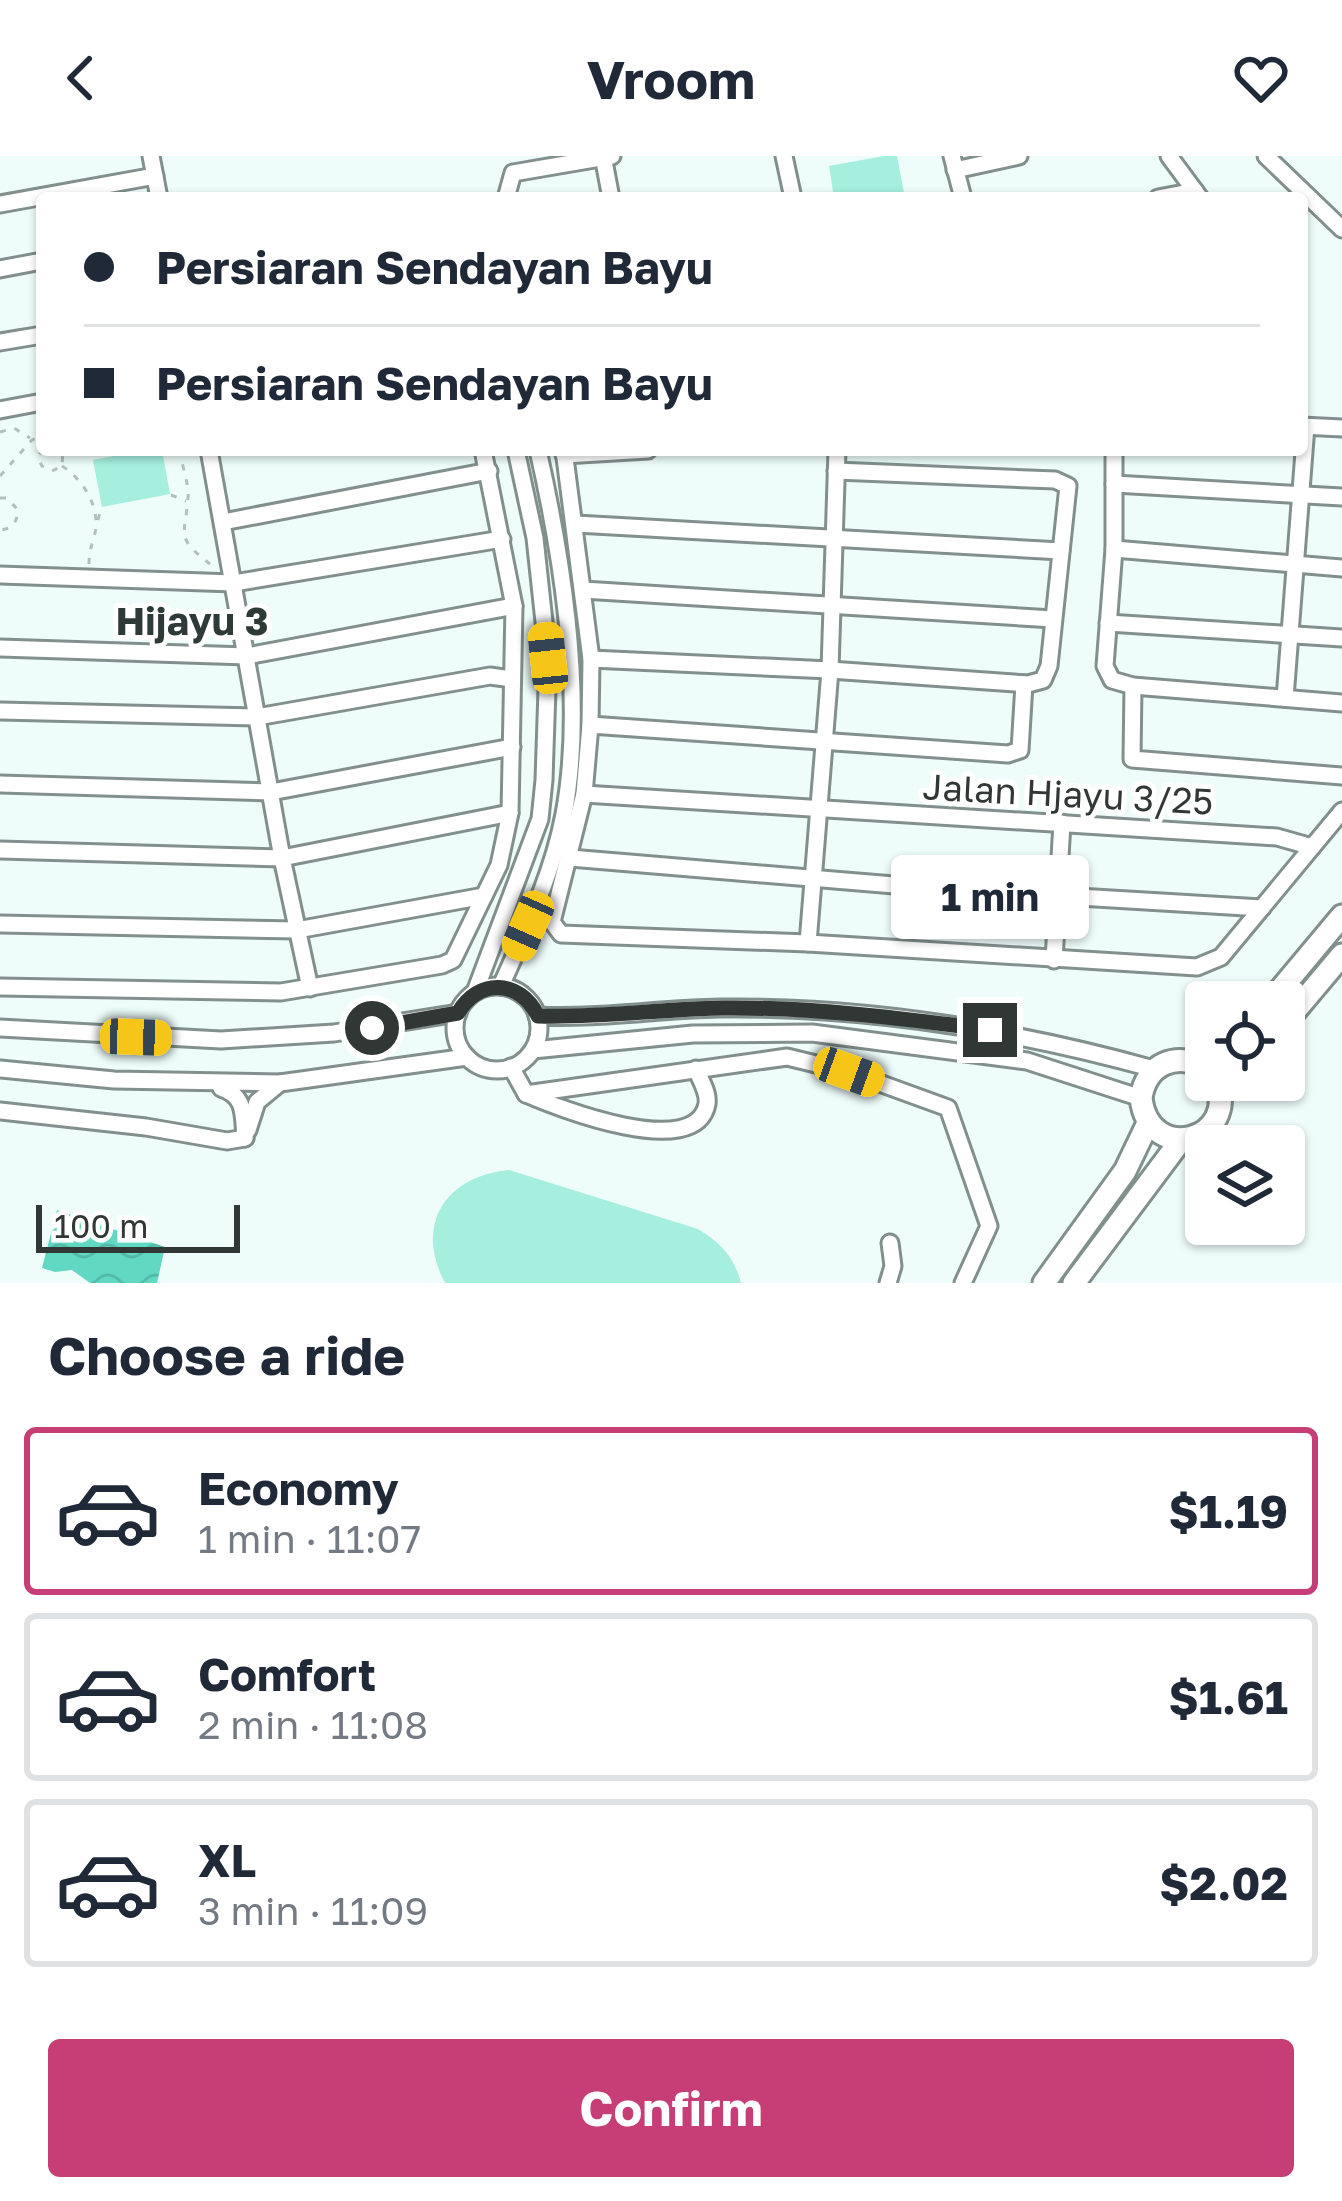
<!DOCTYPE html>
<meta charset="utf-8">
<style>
body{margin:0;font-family:"Golos Text",sans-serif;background:#f2f2f3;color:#1f2937;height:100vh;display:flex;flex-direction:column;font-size:45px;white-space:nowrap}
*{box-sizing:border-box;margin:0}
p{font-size:39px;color:#747a83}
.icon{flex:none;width:66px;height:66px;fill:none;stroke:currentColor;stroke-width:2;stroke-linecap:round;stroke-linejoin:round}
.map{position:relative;height:1127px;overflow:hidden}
.details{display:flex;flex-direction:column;background:#fff;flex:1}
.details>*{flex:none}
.top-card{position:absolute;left:36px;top:36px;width:1272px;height:264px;border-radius:12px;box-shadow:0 3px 9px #0004;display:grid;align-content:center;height:264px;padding:0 48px;background:#fff}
.controls{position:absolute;left:1185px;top:825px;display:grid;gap:24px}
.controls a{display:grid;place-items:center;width:120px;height:120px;border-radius:12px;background:#fff;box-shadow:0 3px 9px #0004;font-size:60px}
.scale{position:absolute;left:36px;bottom:30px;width:204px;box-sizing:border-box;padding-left:12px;border:6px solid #313735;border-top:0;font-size:33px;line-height:42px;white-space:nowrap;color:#313735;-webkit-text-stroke:9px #fff;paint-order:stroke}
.end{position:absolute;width:54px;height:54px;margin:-27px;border:15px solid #313735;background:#fff;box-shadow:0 0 0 6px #fff}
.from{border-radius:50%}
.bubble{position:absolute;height:84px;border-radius:12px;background:#fff;box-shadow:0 3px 9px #0004;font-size:39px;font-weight:700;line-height:84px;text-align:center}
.car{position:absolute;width:36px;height:72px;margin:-36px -18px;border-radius:15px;box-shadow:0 0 9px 3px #0007;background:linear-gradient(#f5c518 24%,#345 0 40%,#f5c518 0 76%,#345 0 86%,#f5c518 0)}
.top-card b{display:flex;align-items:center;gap:42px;height:114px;font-size:45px}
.top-card b+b{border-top:3px solid #e0e1e3}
.top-card i{width:30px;height:30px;background:#1f2937}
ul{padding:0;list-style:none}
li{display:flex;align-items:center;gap:36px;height:168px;margin:0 24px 18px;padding:0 24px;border:6px solid #e0e1e3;border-radius:12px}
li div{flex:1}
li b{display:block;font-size:45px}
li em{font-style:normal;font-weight:700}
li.active{border-color:#c73d75}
li>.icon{width:108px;height:108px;stroke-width:1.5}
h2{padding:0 48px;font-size:54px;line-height:144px}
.button{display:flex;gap:24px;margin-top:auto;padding:24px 48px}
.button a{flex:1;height:138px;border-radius:12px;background:#c73d75;color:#fff;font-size:48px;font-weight:700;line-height:138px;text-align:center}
header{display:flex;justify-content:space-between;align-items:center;height:156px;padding:0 48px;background:#fff;font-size:54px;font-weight:700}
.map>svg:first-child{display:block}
.green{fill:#a6efdf}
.water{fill:url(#water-waves)}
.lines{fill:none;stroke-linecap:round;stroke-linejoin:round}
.minor-casing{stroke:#82908d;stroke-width:21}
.major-casing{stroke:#82908d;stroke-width:27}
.path{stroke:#b3bfbd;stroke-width:3;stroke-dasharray:6 9;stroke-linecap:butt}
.minor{stroke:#fff;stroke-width:15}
.major{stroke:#fff;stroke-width:21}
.route{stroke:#313735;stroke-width:15}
.labels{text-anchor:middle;stroke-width:10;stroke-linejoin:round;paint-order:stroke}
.street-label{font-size:36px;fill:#313735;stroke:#fff}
.neighbourhood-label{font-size:39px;font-weight:bold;fill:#2e3a37;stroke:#fff}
</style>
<header><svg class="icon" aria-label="back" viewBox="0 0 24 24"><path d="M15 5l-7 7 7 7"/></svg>Vroom<svg class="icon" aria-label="heart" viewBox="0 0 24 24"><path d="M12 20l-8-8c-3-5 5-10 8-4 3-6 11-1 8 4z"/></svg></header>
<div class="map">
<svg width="1342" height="1127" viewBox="0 0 1342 1127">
<defs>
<pattern id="water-waves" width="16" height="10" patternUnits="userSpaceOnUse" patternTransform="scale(3)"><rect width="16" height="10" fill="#60d8c2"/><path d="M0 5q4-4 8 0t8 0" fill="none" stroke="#54baa7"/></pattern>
</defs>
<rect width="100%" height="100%" fill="#eefdfa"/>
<g class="green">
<path d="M 884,0 L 897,0 L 905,42 L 834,42 L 829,10 Z"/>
<path d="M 145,294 L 162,294 L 170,338 L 102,351 L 93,304 Z"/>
<path d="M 509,1014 L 698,1073 C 721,1087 734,1101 741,1127 L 445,1127 C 414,1069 445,1020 509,1014 Z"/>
</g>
<path class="water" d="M 57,1054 L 165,1091 L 157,1127 L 90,1127 L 72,1114 L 55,1116 L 42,1112 Z"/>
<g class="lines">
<g class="minor-casing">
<g id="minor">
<path d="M 151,0 L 159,42"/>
<path d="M 603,0 L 611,42"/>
<path d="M 784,0 L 793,42"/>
<path d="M 952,0 L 963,42"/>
<path d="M 1169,0 L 1200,42"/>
<path d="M 1266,0 L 1342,73"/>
<path d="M 955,14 L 1019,0"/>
<path d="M 506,42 L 513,17 L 612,0"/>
<path d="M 1158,42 L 1195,35"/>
<path d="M 0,48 L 155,20"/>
<path d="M 0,113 L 42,105"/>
<path d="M 0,186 L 42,179"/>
<path d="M 0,254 L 42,246"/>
<path d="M 1302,270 L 1342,272"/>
<path d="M 209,294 L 282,702 L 310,832"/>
<path d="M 564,294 L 591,503 L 590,569"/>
<path d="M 1114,294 L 1114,393 L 1105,510 L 1112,524 L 1133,530 L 1342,547"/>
<path d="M 564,299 L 648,294"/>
<path d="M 1114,328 L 1342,341"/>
<path d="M 223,366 L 489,315"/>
<path d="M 576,368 L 1061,395"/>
<path d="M 1114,393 L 1342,412"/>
<path d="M 0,419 L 234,427 L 502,383"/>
<path d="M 583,434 L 1053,463"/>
<path d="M 1108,467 L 1342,482"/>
<path d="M 0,492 L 247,500 L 514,450"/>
<path d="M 591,503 L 830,514 L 1028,528 L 1043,524 L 1049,510 L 1068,330 L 1055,324 L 836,315"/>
<path d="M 1024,528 L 1020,594 L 1008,598 L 590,569 L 584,638 L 552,766 L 561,778 L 808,787 L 1197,811 L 1221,801 L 1342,655"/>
<path d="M 1133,530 L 1132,603 L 1342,620"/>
<path d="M 1285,542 L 1306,270"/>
<path d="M 0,555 L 257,561 L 490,520 L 512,523"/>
<path d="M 0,628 L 271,636 L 512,591"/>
<path d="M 584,638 L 1277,681 L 1312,691"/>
<path d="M 0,694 L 282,702 L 510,657"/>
<path d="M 570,702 L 930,732 L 1262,752"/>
<path d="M 0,768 L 297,774 L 484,740"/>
<path d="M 808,787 L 830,514 L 837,294"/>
<path d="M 1054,804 L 1062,667"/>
<path d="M 501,830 C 525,776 553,717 564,658 C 585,545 563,405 538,294"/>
<circle cx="497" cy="872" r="42"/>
<path d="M 0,831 L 281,836 L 442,809 L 453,804 L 499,709 L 510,657 L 514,450 L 483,294"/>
<path d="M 475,836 L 540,663 L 544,624 L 548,503 L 535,382 L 516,294"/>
<path d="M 537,860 C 599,863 659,853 720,852 C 868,850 1013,874 1154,913"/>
<path d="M 0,872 L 221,884 L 334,877 L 458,857"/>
<path d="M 533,894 L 693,878 L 812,877 L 1027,905 L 1141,942"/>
<path d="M 511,911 L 526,938 L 787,901 L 849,916 L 948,952 L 989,1070 L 963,1127"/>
<path d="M 0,913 L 114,924 L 280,927 L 467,901"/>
<path d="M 221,932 C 246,940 243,959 245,982"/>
<path d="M 526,938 C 558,952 696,1006 707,948 C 709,937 700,923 696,913"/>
<path d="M 0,955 L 146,971 L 227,985 L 245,982"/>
<path d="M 248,974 L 257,946 L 280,927"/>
<path d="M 888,1127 L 893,1110 L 890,1087"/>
</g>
</g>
<g class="major-casing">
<g id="major">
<path d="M 1270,846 L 1342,760"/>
<path d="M 1284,868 L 1342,799"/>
<path d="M 1206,912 C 1176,895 1146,908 1141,942 C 1149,1010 1241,985 1216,924"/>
<path d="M 1044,1127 L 1125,1015 L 1148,967"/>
<path d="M 1074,1127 L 1181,984"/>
</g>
</g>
<g class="path">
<path d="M 0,276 L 14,272 L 30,282"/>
<path d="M 42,293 L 38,302 L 42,310 L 52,315 L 62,310 L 63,294"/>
<path d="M 179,294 C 182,309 189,327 188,342 C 185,381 175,381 210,408"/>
<path d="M 62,310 C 81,322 97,346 96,369 C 96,381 89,390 89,408"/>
<path d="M 0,320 L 32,284 L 42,280"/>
<path d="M 171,339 L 186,345"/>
<path d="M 0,342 L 7,342 L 18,354 C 17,366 13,373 0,374"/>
<path d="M 98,364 L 101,353"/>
</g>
<use href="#minor" class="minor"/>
<use href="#major" class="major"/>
</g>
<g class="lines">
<path class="route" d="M 372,872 L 458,857 C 478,822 520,823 538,860 C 600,862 660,853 722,852 C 812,851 901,862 990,874"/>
</g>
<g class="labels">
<g class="street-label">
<text transform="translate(1068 638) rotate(3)" y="13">Jalan Hjayu 3/25</text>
</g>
<g class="neighbourhood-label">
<text x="192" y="479">Hijayu 3</text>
</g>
</g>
</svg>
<div class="controls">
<a><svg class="icon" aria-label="locate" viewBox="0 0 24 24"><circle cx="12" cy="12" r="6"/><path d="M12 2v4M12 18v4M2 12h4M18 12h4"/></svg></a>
<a><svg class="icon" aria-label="layers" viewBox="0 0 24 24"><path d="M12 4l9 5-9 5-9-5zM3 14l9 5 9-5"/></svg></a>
</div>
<div class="scale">100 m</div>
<i class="end from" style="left:372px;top:872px"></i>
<i class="end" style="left:990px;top:874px"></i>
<div class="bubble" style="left:891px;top:699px;width:198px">1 min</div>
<i class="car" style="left:548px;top:502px;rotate:354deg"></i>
<i class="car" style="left:528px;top:770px;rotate:204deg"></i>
<i class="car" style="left:136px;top:881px;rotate:92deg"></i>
<i class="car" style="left:849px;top:916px;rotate:110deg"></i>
<div class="top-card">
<b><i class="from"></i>Persiaran Sendayan Bayu</b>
<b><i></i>Persiaran Sendayan Bayu</b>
</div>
</div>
<section class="details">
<h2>Choose a ride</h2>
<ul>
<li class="active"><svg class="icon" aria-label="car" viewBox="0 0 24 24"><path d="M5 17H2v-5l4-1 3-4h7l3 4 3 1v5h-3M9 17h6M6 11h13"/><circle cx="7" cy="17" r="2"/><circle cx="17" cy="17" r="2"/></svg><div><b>Economy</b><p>1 min · 11:07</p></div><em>$1.19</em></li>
<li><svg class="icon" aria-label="car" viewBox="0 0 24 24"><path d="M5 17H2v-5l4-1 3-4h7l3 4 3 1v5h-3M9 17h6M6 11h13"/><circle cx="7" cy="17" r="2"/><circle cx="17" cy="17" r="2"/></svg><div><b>Comfort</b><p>2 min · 11:08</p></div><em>$1.61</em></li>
<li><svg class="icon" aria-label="car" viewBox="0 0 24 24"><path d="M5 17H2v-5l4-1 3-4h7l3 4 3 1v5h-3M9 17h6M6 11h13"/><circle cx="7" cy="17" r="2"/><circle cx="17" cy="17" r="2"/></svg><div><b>XL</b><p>3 min · 11:09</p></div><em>$2.02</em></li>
</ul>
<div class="button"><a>Confirm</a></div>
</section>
